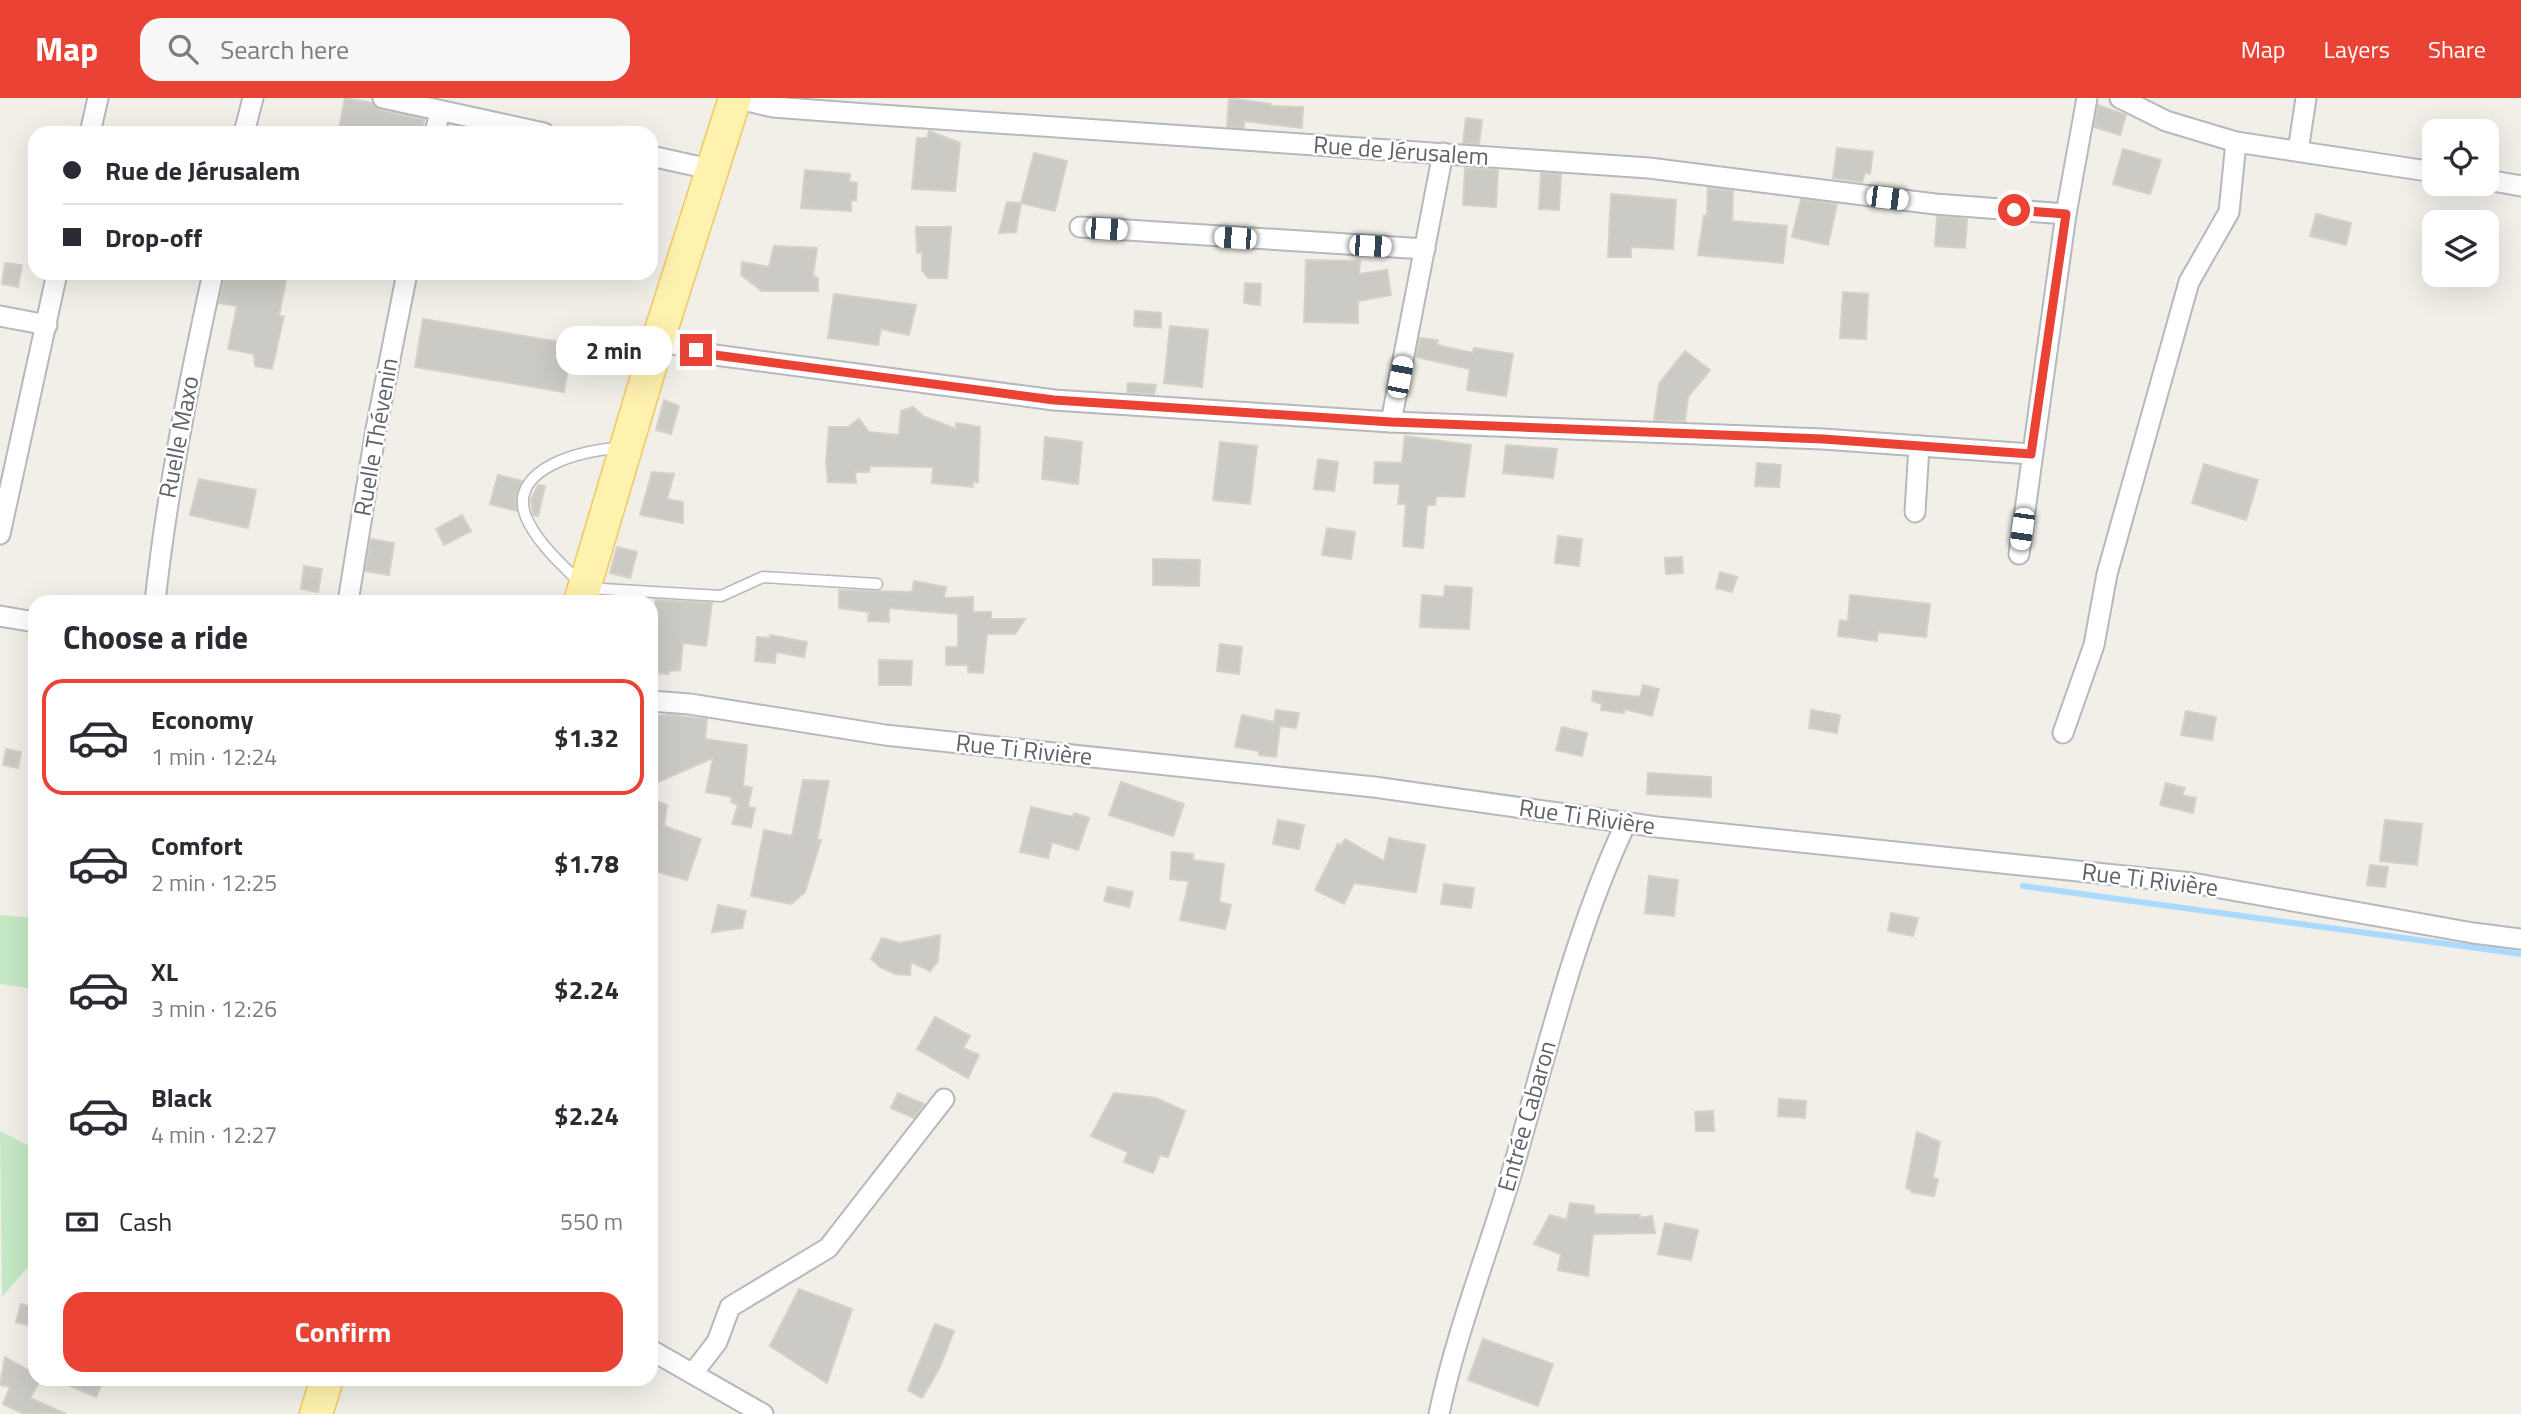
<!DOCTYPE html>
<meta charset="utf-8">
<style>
body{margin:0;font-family:"Titillium Web",sans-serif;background:#f7f7f7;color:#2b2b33;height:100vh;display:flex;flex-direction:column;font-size:26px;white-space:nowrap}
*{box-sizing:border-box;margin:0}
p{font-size:23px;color:#7c7c81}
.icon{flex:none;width:38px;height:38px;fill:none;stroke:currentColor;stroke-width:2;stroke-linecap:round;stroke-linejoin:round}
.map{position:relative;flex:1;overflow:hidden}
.details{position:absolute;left:28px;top:497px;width:630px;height:791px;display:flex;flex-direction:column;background:#fff;border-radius:21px;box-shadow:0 7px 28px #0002}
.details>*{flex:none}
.guide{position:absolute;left:28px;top:28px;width:630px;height:154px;border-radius:21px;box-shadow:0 7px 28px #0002;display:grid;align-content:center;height:154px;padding:0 35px;background:#fff}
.fabs{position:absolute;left:2422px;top:21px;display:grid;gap:14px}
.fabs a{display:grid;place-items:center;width:77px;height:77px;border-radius:14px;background:#fff;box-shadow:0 7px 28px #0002;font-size:35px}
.end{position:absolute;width:32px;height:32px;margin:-16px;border:9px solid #ea4335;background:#fff;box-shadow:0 0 0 4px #fff}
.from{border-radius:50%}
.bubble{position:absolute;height:49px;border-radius:21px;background:#fff;box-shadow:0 7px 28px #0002;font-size:23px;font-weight:700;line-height:49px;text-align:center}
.car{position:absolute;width:21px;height:42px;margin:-21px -10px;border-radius:9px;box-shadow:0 0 5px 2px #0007;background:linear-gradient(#fff 24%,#345 0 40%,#fff 0 76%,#345 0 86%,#fff 0)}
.guide b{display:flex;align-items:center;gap:24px;height:66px;font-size:26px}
.guide b+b{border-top:2px solid #e1e1e2}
.guide i{width:18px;height:18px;background:#2b2b33}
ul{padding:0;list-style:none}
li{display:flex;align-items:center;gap:21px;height:116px;margin:0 14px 10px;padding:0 21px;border:4px solid transparent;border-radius:21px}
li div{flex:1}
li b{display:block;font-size:26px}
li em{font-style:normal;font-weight:700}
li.on{border-color:#ea4335}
li>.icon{width:63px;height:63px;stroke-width:1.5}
h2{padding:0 35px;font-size:32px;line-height:84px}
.pay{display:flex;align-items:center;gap:18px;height:77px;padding:0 35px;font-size:26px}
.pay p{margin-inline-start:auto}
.action{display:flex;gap:14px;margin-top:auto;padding:14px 35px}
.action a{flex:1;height:80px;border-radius:21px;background:#ea4335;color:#fff;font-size:28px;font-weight:700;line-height:80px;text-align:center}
header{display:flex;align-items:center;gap:42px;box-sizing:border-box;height:98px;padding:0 35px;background:#ea4335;color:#fff}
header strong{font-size:33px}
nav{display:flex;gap:38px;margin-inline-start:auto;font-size:24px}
.search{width:490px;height:63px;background:#f7f7f7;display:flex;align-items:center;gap:18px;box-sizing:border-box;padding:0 24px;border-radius:21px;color:#7c7c81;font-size:26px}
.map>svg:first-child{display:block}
.green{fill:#c5e8c5}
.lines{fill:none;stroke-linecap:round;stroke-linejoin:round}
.stream{stroke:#aadaff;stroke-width:6}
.building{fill:#cccac5;stroke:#d6d1c6;stroke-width:2}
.lane-casing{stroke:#b5b8bc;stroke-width:13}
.street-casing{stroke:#b5b8bc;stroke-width:23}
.primary-casing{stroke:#f2c960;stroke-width:35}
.lane{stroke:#fff;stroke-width:10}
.street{stroke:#fff;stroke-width:19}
.primary{stroke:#fff2af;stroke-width:32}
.route{stroke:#ea4335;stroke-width:9}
.labels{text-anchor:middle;stroke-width:5;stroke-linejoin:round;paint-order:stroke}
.street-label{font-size:24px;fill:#5f6368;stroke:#fff}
</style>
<header>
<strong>Map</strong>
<div class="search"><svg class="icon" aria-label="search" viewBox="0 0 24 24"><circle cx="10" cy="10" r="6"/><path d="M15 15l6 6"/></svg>Search here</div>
<nav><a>Map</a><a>Layers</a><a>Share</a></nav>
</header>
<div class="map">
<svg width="2521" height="1316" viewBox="0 0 2521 1316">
<rect width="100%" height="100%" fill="#f1efe8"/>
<g class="green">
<path d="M 0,817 L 35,820 L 35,891 L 0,886 Z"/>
<path d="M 0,1033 L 35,1051 L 35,1161 L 2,1199 Z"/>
</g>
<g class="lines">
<path class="stream" d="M 2023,788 L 2521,856"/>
</g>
<g class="building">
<path d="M 345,0 L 372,5 L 380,12 L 424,22 L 422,35 L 338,35 Z"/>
<path d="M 1229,0 L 1271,6 L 1270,8 L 1303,9 L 1302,30 L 1244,23 L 1244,30 L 1227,29 Z"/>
<path d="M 2098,7 L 2126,17 L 2120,37 L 2094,29 Z"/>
<path d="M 1466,20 L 1482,22 L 1479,46 L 1463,45 Z"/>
<path d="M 929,33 L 960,45 L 955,93 L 912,91 L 917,40 L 927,40 Z"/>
<path d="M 1837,50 L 1873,54 L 1870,76 L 1865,75 L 1862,84 L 1833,80 Z"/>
<path d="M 2123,51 L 2161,62 L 2150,96 L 2113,86 Z"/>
<path d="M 1034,55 L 1067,63 L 1055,113 L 1021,105 Z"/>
<path d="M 1465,70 L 1498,72 L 1496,109 L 1463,107 Z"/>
<path d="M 805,72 L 850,76 L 849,84 L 857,85 L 856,103 L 851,102 L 851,113 L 801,110 Z"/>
<path d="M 1541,75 L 1561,76 L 1559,112 L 1539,111 Z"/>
<path d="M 1708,90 L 1733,93 L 1732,123 L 1787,128 L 1783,165 L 1698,157 L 1704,117 L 1707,118 Z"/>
<path d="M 1611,96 L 1676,102 L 1673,151 L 1631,149 L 1631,159 L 1608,159 Z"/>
<path d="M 1801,101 L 1837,106 L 1828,147 L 1792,139 Z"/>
<path d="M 1007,104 L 1021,105 L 1016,134 L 999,135 Z"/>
<path d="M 2316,116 L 2351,125 L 2346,147 L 2310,138 Z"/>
<path d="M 1937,118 L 1967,121 L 1965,150 L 1935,148 Z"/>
<path d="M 916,129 L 951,129 L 947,180 L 928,180 L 922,172 L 922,154 L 917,155 Z"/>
<path d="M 774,148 L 817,150 L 813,178 L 818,180 L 818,193 L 762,193 L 741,177 L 742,164 L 769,169 Z"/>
<path d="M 1306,162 L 1360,163 L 1359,176 L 1387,172 L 1391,197 L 1358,203 L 1358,225 L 1304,224 Z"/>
<path d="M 5,165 L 22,167 L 18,189 L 2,186 Z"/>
<path d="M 225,175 L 287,177 L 279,218 L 284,218 L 272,271 L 255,268 L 254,256 L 228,251 L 237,208 L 219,205 Z"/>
<path d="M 1245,185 L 1261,186 L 1260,207 L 1244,205 Z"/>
<path d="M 1843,194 L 1868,196 L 1866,241 L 1840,240 Z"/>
<path d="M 834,196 L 916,207 L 909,237 L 881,231 L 878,247 L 828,240 Z"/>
<path d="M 1135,213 L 1161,215 L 1161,230 L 1134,228 Z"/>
<path d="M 423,221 L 572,246 L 564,294 L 415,269 Z"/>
<path d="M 1170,228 L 1208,232 L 1202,289 L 1164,285 Z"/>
<path d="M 1420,240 L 1438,242 L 1437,247 L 1473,255 L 1474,250 L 1513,256 L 1506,298 L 1467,292 L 1470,271 L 1416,259 Z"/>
<path d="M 1685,253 L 1710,272 L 1688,299 L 1685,323 L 1654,322 L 1659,286 Z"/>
<path d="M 1128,285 L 1156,287 L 1154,296 L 1127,294 Z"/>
<path d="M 664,302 L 679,308 L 671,336 L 656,332 Z"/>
<path d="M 913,309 L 923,318 L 956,331 L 956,325 L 980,329 L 978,384 L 973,384 L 973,389 L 932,385 L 933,369 L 870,368 L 869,374 L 855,374 L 856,385 L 828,384 L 826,364 L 829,329 L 848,329 L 859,321 L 869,334 L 899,337 L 901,313 Z"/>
<path d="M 1405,338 L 1471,347 L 1464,399 L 1436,398 L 1435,407 L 1427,407 L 1423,450 L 1403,448 L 1406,406 L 1398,406 L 1400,386 L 1374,385 L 1375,364 L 1402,365 Z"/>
<path d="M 1045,339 L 1082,344 L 1078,386 L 1042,381 Z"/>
<path d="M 1220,344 L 1257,348 L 1250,406 L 1213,402 Z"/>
<path d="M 1506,347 L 1557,351 L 1553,380 L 1503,375 Z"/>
<path d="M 1318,361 L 1338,364 L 1334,393 L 1314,391 Z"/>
<path d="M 1757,365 L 1781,367 L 1779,389 L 1755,388 Z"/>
<path d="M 2204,366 L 2258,382 L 2246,422 L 2192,405 Z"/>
<path d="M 652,374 L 674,376 L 667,401 L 683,404 L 683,425 L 640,417 Z"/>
<path d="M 498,377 L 522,383 L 516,400 L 517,413 L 490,406 Z"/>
<path d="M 199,381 L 256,392 L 248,430 L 190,417 Z"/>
<path d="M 538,387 L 545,388 L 538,418 L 533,417 L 531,402 Z"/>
<path d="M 462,417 L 471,433 L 444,447 L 436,431 Z"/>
<path d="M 1327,430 L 1355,434 L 1351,461 L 1322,457 Z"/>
<path d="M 1558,438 L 1582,441 L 1579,468 L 1555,465 Z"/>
<path d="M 371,441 L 394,445 L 389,477 L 365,473 Z"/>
<path d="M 617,449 L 637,454 L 630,480 L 610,475 Z"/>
<path d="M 1682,459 L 1683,475 L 1666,476 L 1665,460 Z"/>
<path d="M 1153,461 L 1200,462 L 1199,488 L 1153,487 Z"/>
<path d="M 304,468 L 322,471 L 318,494 L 301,491 Z"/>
<path d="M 1720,474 L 1737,479 L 1732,494 L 1716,490 Z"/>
<path d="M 914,483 L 946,489 L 944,500 L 973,499 L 973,514 L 991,514 L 991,521 L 1025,521 L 1015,536 L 987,536 L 983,575 L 968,574 L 968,567 L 946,567 L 946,549 L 958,549 L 958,516 L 889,510 L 889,524 L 868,523 L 869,514 L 839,510 L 839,492 L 912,494 Z"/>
<path d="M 1445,488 L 1472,490 L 1469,531 L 1420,529 L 1422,497 L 1444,499 Z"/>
<path d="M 1850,497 L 1930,506 L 1926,539 L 1878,534 L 1877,543 L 1838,538 L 1840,522 L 1848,523 Z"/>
<path d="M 656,502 L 712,505 L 706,548 L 683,545 L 680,572 L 669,573 L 669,576 L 651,575 L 651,510 L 654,510 Z"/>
<path d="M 770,537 L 807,544 L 804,559 L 776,554 L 775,565 L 755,563 L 757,539 L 770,540 Z"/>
<path d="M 1220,546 L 1242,549 L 1239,576 L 1217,573 Z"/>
<path d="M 879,562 L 912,563 L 911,587 L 879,587 Z"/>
<path d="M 1643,587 L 1659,591 L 1652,618 L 1624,611 L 1624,615 L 1601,612 L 1602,606 L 1592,603 L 1593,593 L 1640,599 Z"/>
<path d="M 1276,612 L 1299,615 L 1296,630 L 1280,628 L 1276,659 L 1259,657 L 1259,653 L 1235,649 L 1242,617 L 1274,624 Z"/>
<path d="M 1811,612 L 1840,617 L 1837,635 L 1809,630 Z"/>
<path d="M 2186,613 L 2216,619 L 2212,642 L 2181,637 Z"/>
<path d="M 669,617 L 707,621 L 705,641 L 747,647 L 743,688 L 752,689 L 748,709 L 755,710 L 751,729 L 732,726 L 738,707 L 731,704 L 732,699 L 706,694 L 713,660 L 651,687 L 651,618 Z"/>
<path d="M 1562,629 L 1587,635 L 1582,658 L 1556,652 Z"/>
<path d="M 6,651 L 21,654 L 18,670 L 3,667 Z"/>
<path d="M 1648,675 L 1711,679 L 1711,699 L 1647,696 Z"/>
<path d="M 803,682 L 829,683 L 817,742 L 821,742 L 805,794 L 791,806 L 751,798 L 764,732 L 792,738 Z"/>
<path d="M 1121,684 L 1184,706 L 1173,738 L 1109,717 Z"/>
<path d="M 2166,685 L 2185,690 L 2182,697 L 2196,700 L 2193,715 L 2160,707 Z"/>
<path d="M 651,701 L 667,707 L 664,728 L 701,741 L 687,782 L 651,772 Z"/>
<path d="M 1031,709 L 1073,719 L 1074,715 L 1089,720 L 1078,752 L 1052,744 L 1048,760 L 1020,754 Z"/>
<path d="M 1278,722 L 1304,727 L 1299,751 L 1273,746 Z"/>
<path d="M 2385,722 L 2422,726 L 2417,767 L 2380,763 Z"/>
<path d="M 1389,740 L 1425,747 L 1416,794 L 1354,785 L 1344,806 L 1315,792 L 1338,746 L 1341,748 L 1345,741 L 1384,763 Z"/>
<path d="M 1172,754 L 1193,756 L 1193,762 L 1224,766 L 1219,804 L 1231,807 L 1225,831 L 1180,822 L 1189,783 L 1170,781 Z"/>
<path d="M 2370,767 L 2388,769 L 2385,789 L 2367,787 Z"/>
<path d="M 1649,778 L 1678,782 L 1674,818 L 1645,815 Z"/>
<path d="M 1444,786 L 1474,790 L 1471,810 L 1441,806 Z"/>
<path d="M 1108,789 L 1133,794 L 1129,809 L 1104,803 Z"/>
<path d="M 718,807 L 746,813 L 742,830 L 712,834 Z"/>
<path d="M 1891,815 L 1918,820 L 1913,838 L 1888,833 Z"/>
<path d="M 940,837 L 938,863 L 930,873 L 911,864 L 910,877 L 895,876 L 880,869 L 871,861 L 882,840 L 900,845 Z"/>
<path d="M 935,919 L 970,938 L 963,950 L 979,957 L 968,980 L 917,951 Z"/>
<path d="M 898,995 L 924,1006 L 914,1020 L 891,1010 Z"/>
<path d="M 1114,995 L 1156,1000 L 1185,1013 L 1168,1059 L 1160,1057 L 1153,1075 L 1124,1064 L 1128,1054 L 1091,1038 Z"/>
<path d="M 1779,1001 L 1806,1003 L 1805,1020 L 1778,1018 Z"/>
<path d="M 1713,1013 L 1714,1033 L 1696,1033 L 1695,1014 Z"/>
<path d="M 1917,1034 L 1940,1044 L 1933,1080 L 1938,1081 L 1934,1098 L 1911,1094 L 1910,1091 L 1906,1090 Z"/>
<path d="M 1570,1105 L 1594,1108 L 1594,1116 L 1640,1117 L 1640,1120 L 1652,1118 L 1655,1135 L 1593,1136 L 1588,1178 L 1558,1172 L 1561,1156 L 1534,1146 L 1550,1117 L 1567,1122 Z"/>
<path d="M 1665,1125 L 1698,1132 L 1691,1162 L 1658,1156 Z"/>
<path d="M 799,1191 L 852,1211 L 827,1285 L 770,1248 Z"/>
<path d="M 21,1206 L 35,1210 L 35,1229 L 16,1224 Z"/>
<path d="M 935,1226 L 954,1233 L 939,1271 L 922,1300 L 908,1292 Z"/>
<path d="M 1483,1241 L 1553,1266 L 1538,1308 L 1468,1282 Z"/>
<path d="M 5,1259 L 35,1276 L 35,1281 L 41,1281 L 30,1300 L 66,1316 L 24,1316 L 3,1306 L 10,1289 L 0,1287 Z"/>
<path d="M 54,1281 L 104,1281 L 96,1299 Z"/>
</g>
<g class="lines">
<g class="lane-casing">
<path id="lane" d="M 620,350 C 587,351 506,369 526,419 C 538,447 565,469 585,490 L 721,498 L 763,479 L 877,486"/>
</g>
<g class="street-casing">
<g id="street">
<path d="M 383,0 L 544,35"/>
<path d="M 735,0 L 773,9 L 866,16 L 1649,70 L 1935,106 L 2066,116"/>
<path d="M 2120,0 L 2166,23 L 2236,44 L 2434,74"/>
<path d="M 90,35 L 98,0"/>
<path d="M 244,35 L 253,0"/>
<path d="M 435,35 L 440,13"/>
<path d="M 2298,53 L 2306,0"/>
<path d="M 651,58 L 714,72"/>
<path d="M 2487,82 L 2521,88"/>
<path d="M 1080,129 L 1425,151"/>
<path d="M 0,218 L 47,227"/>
<path d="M 658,242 L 715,257 L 1054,302 L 1391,324 L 1823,341 L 2031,356"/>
<path d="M 1391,324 L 1443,55"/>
<path d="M 1915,414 L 1919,348"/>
<path d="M 0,436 L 57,175"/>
<path d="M 2019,456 L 2066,116 L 2087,0"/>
<path d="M 155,504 C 167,393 189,284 213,175"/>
<path d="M 348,504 L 376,331 L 407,175"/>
<path d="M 0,518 L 35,524"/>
<path d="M 651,603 L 690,606 L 885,637 L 1374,689 L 1657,729 L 2192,785 L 2473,835 L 2521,841"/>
<path d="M 2063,635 L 2094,547 L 2107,476 L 2189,184 L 2229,114 L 2236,44"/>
<path d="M 651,1252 L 763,1316"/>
<path d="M 693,1275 L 717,1244 L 730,1209 L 828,1150 L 944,1001"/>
<path d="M 1439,1316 C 1456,1235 1487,1157 1511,1077 C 1546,959 1573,837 1626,725"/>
</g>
</g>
<g class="primary-casing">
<g id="primary">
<path d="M 580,504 L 658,242 L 735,0"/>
<path d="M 316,1316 L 327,1281"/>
</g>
</g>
<use href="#lane" class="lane"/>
<use href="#street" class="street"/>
<use href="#primary" class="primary"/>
</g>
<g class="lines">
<path class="route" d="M 696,252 L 715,257 L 1054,302 L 1391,324 L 1823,341 L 2031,356 L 2066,116 L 2014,112"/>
</g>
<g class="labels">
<g class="street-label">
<text transform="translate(1401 53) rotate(4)" y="8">Rue de Jérusalem</text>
<text transform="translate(179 339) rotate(-79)" y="8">Ruelle Maxo</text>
<text transform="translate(376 339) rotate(-80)" y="8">Ruelle Thévenin</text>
<text transform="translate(1024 652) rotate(6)" y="8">Rue Ti Rivière</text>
<text transform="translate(1587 719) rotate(8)" y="8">Rue Ti Rivière</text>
<text transform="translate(2150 782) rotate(7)" y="8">Rue Ti Rivière</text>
<text transform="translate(1527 1018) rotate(-74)" y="8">Entrée Cabaron</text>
</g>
</g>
</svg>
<div class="fabs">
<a><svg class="icon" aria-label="locate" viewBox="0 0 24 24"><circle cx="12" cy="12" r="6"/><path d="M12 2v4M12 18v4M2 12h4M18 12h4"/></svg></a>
<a><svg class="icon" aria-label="layers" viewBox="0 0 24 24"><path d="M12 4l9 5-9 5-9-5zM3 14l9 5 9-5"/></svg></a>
</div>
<i class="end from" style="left:2014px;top:112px"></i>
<i class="end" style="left:696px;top:252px"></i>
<div class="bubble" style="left:556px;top:228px;width:116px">2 min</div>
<i class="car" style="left:1887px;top:100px;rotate:97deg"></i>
<i class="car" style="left:1106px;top:131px;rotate:94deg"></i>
<i class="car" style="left:1235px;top:140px;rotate:274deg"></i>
<i class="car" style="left:1370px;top:148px;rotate:93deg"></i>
<i class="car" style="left:1400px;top:279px;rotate:11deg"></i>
<i class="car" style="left:2022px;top:431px;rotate:188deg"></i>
<div class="guide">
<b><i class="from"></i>Rue de Jérusalem</b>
<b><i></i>Drop-off</b>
</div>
<section class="details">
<h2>Choose a ride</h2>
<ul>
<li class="on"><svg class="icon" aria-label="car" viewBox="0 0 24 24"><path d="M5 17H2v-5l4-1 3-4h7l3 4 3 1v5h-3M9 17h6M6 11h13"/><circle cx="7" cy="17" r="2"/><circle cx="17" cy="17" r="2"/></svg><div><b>Economy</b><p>1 min · 12:24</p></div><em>$1.32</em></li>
<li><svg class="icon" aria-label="car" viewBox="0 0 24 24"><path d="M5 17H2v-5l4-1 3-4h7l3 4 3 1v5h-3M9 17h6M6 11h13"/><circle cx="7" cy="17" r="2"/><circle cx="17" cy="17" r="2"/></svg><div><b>Comfort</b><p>2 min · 12:25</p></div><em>$1.78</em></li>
<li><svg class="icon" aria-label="car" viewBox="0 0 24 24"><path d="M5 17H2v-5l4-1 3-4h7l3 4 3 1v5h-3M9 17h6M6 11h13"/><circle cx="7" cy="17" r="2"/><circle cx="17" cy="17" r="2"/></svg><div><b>XL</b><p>3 min · 12:26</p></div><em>$2.24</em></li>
<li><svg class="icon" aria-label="car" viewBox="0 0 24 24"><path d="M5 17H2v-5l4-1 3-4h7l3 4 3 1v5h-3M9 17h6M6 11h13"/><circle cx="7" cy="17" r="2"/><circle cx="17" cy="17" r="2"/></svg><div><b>Black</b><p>4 min · 12:27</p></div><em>$2.24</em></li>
</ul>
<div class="pay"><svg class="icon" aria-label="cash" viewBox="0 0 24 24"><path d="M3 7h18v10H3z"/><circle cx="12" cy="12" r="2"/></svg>Cash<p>550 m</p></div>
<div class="action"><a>Confirm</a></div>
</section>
</div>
